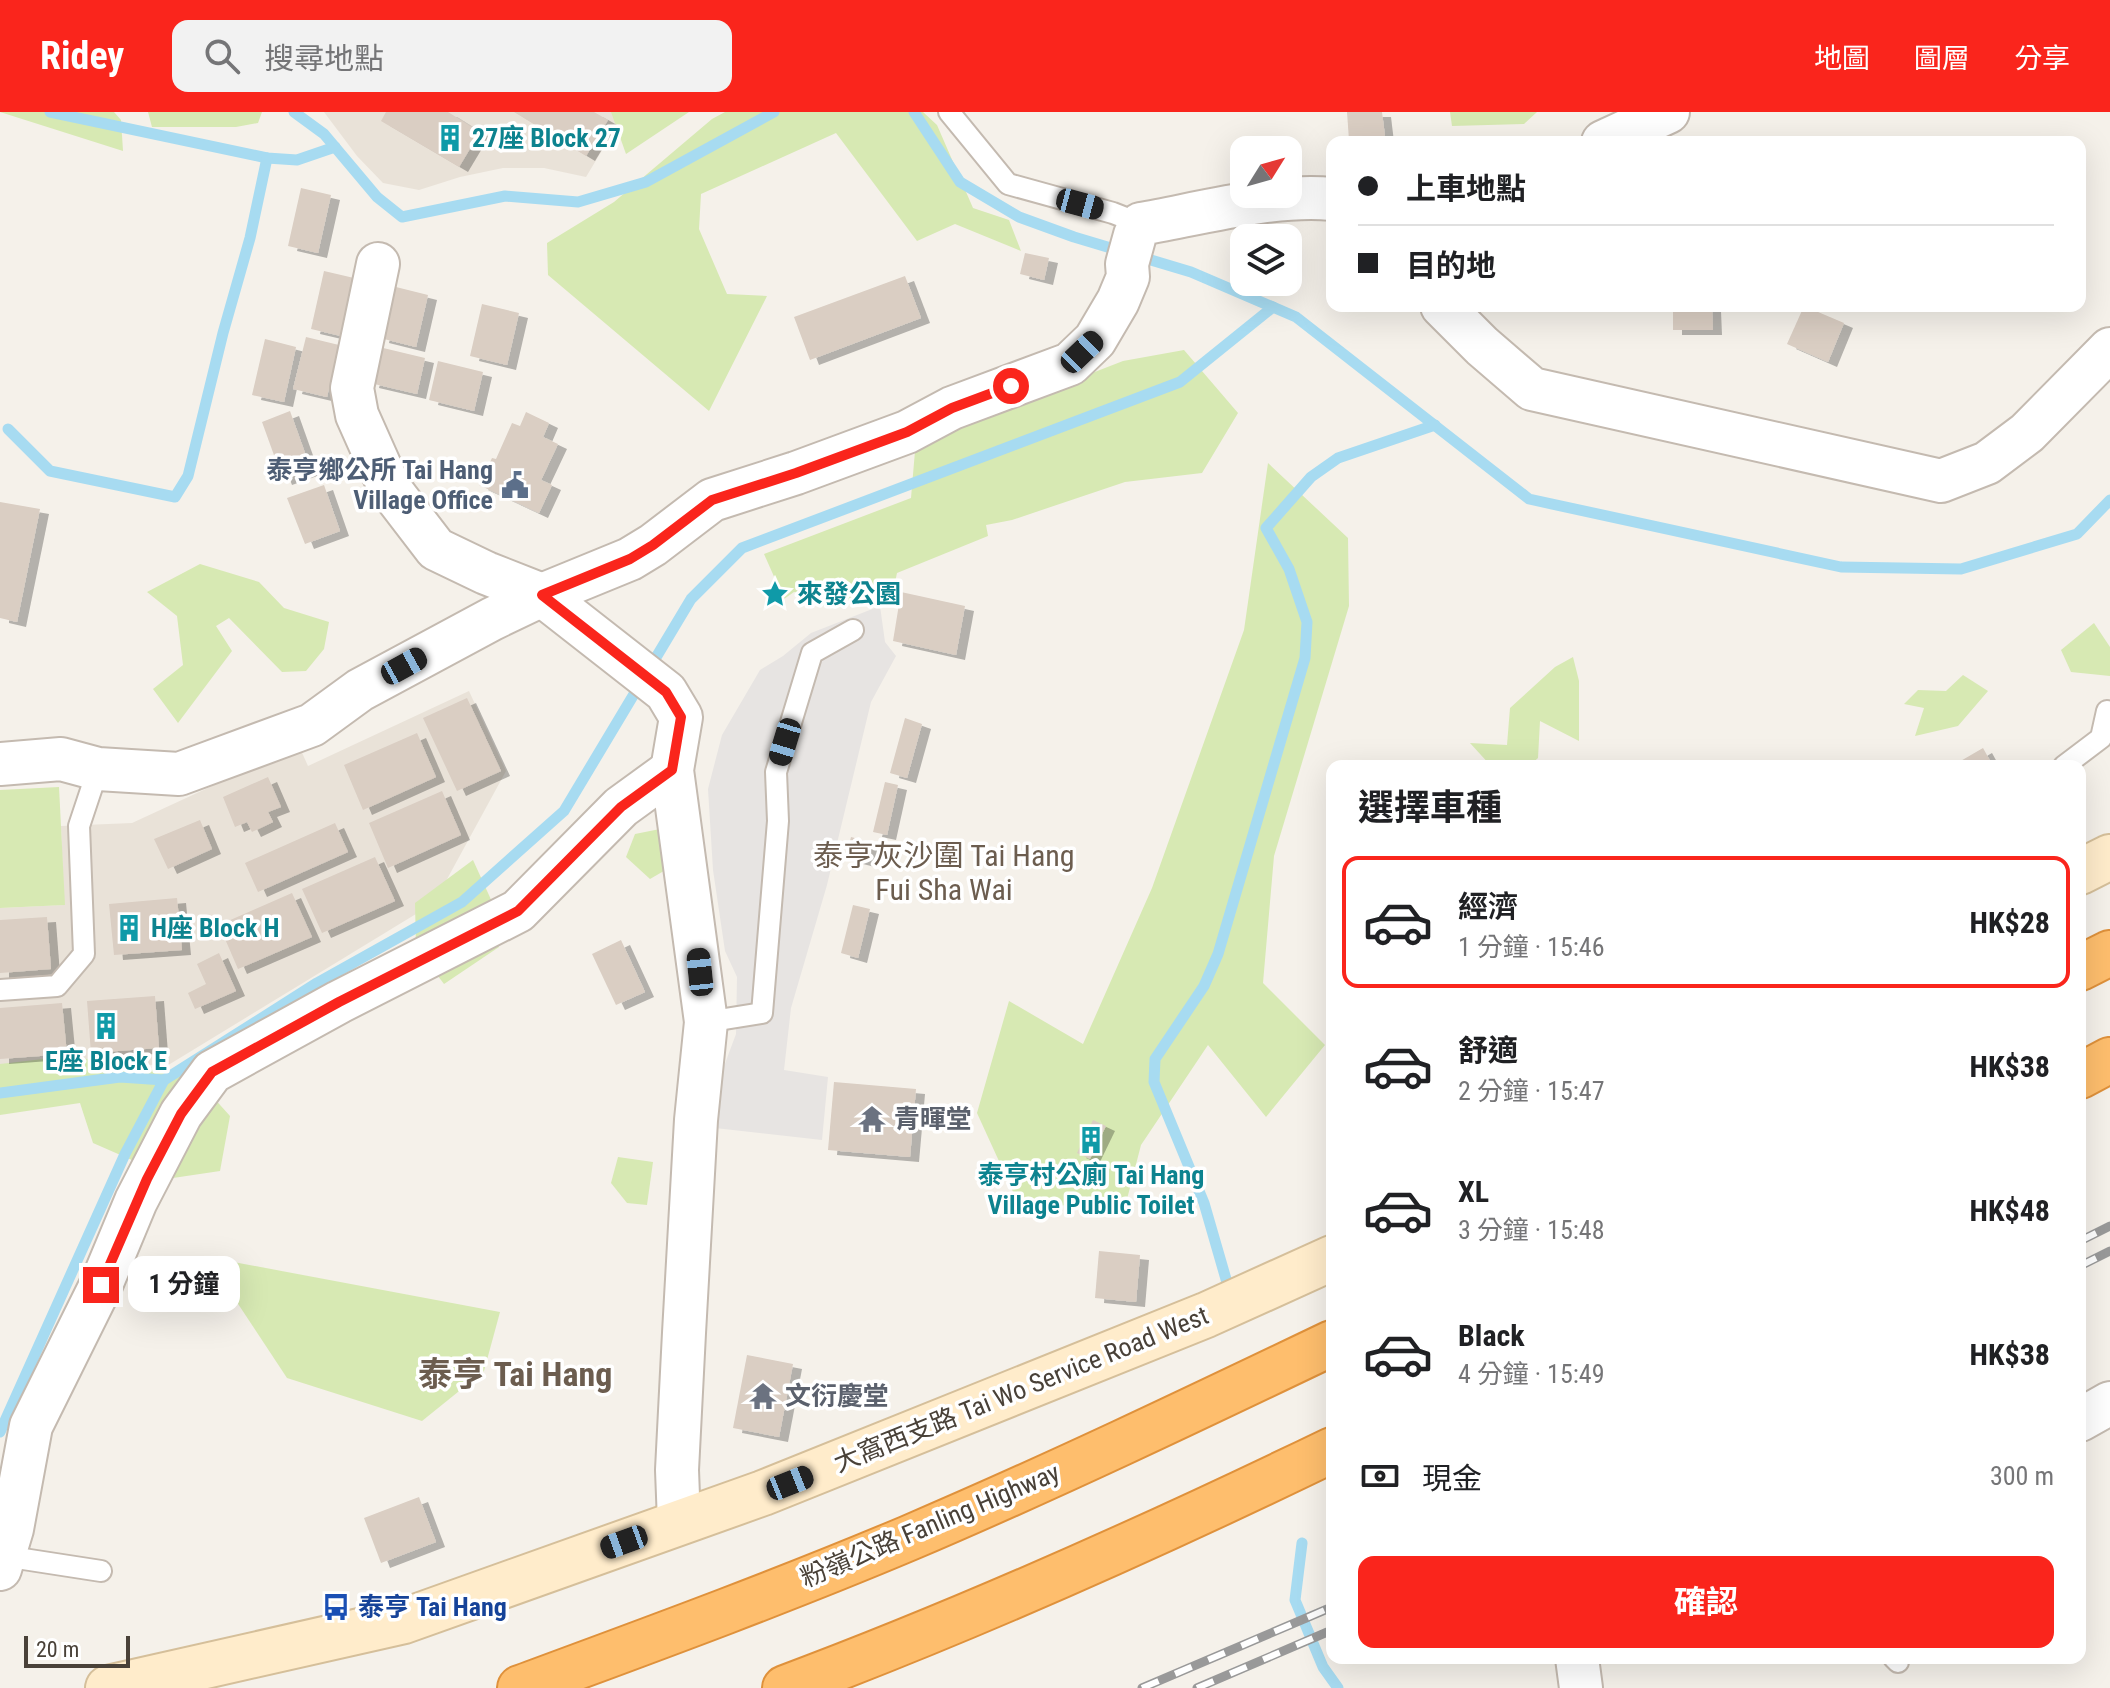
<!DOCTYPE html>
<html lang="zh-TW">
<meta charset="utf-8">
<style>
body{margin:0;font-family:"Roboto Condensed","Noto Sans TC",sans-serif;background:#f2f2f2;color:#202124;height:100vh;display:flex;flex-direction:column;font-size:30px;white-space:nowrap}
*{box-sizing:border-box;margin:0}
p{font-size:26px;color:#757577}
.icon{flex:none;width:44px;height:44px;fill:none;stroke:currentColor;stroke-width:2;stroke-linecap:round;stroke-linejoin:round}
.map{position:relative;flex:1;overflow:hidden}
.drawer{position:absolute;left:1326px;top:648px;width:760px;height:904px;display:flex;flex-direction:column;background:#fff;border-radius:16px;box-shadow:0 8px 32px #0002}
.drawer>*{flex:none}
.hud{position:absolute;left:1326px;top:24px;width:760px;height:176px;border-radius:16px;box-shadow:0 8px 32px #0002;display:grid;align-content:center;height:176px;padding:0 32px;background:#fff}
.needle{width:52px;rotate:53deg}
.controls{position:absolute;left:1230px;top:24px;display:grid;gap:16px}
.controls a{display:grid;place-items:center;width:72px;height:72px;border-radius:16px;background:#fff;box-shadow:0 8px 32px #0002;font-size:40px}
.scale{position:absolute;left:24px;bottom:20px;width:106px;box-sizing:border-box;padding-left:8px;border:4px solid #494138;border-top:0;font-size:22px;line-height:28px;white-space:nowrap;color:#494138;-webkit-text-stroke:6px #fff;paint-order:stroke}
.end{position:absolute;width:36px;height:36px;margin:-18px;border:10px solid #fa251c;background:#fff;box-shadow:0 0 0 4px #fff}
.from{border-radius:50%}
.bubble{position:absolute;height:56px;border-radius:16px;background:#fff;box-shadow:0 8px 32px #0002;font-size:26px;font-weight:700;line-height:56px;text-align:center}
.car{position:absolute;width:24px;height:48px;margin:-24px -12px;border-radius:10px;box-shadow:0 0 6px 2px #0007;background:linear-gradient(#222 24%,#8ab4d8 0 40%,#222 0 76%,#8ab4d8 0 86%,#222 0)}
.hud b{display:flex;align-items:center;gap:28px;height:76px;font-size:30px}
.hud b+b{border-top:2px solid #e0e0e0}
.hud i{width:20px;height:20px;background:#202124}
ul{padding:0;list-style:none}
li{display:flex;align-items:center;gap:24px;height:132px;margin:0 16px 12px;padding:0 16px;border:4px solid transparent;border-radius:16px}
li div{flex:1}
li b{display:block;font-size:30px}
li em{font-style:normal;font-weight:700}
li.active{border-color:#fa251c}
li>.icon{width:72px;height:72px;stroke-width:1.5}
h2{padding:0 32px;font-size:36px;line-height:96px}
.pay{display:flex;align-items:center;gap:20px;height:88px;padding:0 32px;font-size:30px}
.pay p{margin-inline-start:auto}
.action{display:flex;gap:16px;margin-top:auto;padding:16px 32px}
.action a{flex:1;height:92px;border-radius:16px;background:#fa251c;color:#fff;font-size:32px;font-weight:700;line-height:92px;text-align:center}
header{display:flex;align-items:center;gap:48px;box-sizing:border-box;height:112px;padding:0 40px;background:#fa251c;color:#fff}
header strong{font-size:38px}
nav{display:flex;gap:44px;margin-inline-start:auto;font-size:28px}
.search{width:560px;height:72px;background:#f2f2f2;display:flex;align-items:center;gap:20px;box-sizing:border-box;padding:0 28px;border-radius:16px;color:#757577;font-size:30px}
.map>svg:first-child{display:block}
.residential{fill:#e9e2d8}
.green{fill:#d7e9b3}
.parking{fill:#e7e4e2}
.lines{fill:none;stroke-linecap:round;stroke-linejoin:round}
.stream{stroke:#a7dbf1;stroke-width:11}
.building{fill:#dacec3;filter:url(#shadow)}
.service-casing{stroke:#c4bab0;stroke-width:24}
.minor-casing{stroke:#c4bab0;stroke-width:46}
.secondary-casing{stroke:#d5bf9a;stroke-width:48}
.motorway-casing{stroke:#df913b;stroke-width:48}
.service{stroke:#fff;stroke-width:20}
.minor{stroke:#fff;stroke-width:42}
.secondary{stroke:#ffeccb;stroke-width:44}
.motorway{stroke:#febe6d;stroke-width:44}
.rail-casing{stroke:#999;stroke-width:9}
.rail{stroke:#fff;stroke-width:6;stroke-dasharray:18;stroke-linecap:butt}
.route{stroke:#fa251c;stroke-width:10}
.labels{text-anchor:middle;stroke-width:7;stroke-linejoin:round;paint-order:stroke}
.culture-label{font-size:26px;font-weight:bold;fill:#0d838f;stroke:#fff;text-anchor:start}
.service-label{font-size:26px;font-weight:bold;fill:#4e5e75;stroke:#fff;text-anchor:end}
.worship-label{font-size:26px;font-weight:bold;fill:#5b616d;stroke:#fff;text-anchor:start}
.street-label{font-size:26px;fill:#494138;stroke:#fff}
.transit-label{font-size:26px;font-weight:bold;fill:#164399;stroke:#fff;text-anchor:start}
.quarter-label{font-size:30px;fill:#6c5d4f;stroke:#fff}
.district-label{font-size:34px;font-weight:bold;fill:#6c5d4f;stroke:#fff}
</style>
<header>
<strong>Ridey</strong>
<div class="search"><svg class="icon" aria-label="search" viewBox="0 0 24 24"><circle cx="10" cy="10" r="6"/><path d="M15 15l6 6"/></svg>搜尋地點</div>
<nav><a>地圖</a><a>圖層</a><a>分享</a></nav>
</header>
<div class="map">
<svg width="2110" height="1576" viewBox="0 0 2110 1576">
<defs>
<filter id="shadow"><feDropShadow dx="9" dy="5" stdDeviation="0" flood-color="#0004"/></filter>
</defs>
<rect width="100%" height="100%" fill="#f5f1ea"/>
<g class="residential">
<path d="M 324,0 L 625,0 L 586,65 L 544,56 L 503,56 L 460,65 L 419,78 L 383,71 L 357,44 Z"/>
<path d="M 469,579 L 506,659 L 434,791 L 170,952 L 0,960 L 0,796 L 64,793 L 61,714 L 132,711 L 299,634 L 308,654 Z"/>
</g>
<g class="green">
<path d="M 0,0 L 114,0 L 121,8 L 123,39 Z"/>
<path d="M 148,0 L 262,0 L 258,11 L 236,15 L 152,15 Z"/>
<path d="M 611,0 L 689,0 L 626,42 Z"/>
<path d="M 725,0 L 923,0 L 937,13 L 973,96 L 1009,108 L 1021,139 L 955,112 L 917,129 L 836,21 L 701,82 L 699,117 L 727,182 L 767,184 L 709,299 L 548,163 L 547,131 L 614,90 L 712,7 Z"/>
<path d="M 1450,0 L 1537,0 L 1524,12 L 1452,14 Z"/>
<path d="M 1184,238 L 1238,301 L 1202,361 L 1125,370 L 1012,408 L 986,413 L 988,424 L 897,461 L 893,480 L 838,496 L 831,485 L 815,491 L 812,484 L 794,480 L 784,487 L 764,442 L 911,386 L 915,339 L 1039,277 L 1087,263 L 1123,249 Z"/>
<path d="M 1268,351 L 1348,426 L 1349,494 L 1274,744 L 1263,871 L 1325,933 L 1266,1005 L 1208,933 L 1141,1033 L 1126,1091 L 1020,1095 L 977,1001 L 1009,889 L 1083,932 L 1152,776 L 1244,518 Z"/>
<path d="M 200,452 L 259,470 L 284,496 L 329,510 L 324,537 L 306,559 L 282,560 L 229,506 L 216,514 L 232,539 L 178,611 L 153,577 L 183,553 L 177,504 L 147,480 Z"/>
<path d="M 2094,511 L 2110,535 L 2110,564 L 2071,560 L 2061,538 Z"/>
<path d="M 1573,545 L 1579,569 L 1579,629 L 1540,609 L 1538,646 L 1529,654 L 1491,654 L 1470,631 L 1507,633 L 1510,596 L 1555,555 Z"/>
<path d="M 1963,563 L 1988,579 L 1958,614 L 1915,624 L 1924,596 L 1904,592 L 1918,578 L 1946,579 Z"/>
<path d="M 59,675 L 65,793 L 0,796 L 0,678 Z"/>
<path d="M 665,716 L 669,756 L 650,767 L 626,745 L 635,722 Z"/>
<path d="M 473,748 L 493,792 L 499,835 L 444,872 L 416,835 L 415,791 Z"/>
<path d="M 69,944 L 194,964 L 230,1004 L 220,1059 L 173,1066 L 93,1031 L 80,991 L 0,1003 L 0,952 Z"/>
<path d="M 618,1045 L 653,1050 L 647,1093 L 627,1091 L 611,1071 Z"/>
<path d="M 207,1145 L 500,1200 L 484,1259 L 422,1309 L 287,1266 Z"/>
</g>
<path class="parking" d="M 880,494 L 885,530 L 896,544 L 871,590 L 827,773 L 791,896 L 784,958 L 828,965 L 822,1028 L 715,1016 L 720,965 L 736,922 L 737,865 L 725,839 L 713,758 L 708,677 L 722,623 L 760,558 L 783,544 L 811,521 Z"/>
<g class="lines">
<g class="stream">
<path d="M 50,0 L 267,46 L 297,48 L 335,35"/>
<path d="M 294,0 L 324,22 L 377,85 L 402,105 L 505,84 L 578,90 L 646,70 L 774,0"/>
<path d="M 914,0 L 960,70 L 1019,105 L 1074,125 L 1191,160 L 1296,205 L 1529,387 L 1841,455 L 1961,457 L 2077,422 L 2110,388"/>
<path d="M 8,317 L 50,359 L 175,385 L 188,364 L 223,221 L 250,126 L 267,46"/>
<path d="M 0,981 L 120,965 L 164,968"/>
<path d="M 1230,1181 L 1204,1091 L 1154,970 L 1155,947 L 1204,874 L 1218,842 L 1305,546 L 1307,510 L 1289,457 L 1266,416 L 1311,365 L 1338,346 L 1435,313"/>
<path d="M 0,1320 L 125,1042 L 164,968 L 317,871 L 462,790 L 564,699 L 691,487 L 742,436 L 1180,270 L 1273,195"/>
<path d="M 1302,1431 L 1295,1488 L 1323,1555 L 1338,1576"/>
</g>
</g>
<g class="building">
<path d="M 386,0 L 448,0 L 480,20 L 459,55 L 381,9 Z"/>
<path d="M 514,0 L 594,0 L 608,8 L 586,44 Z"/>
<path d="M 1347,0 L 1382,0 L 1385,25 L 1349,28 Z"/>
<path d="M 301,76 L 331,83 L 318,141 L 288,134 Z"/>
<path d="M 1025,141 L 1049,146 L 1044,168 L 1020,162 Z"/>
<path d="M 324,159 L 354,166 L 341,224 L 311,217 Z"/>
<path d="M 905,164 L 921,206 L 810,248 L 794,205 Z"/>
<path d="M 392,174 L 428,183 L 416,235 L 380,226 Z"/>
<path d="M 482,192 L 519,201 L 507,253 L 470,244 Z"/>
<path d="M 1673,194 L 1712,194 L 1713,218 L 1673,218 Z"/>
<path d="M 1804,194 L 1844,211 L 1828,250 L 1787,232 Z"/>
<path d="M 306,225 L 339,233 L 327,285 L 293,277 Z"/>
<path d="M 265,227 L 296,235 L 284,290 L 252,283 Z"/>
<path d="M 379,235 L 425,246 L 417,282 L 370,271 Z"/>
<path d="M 438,249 L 483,260 L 474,299 L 429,288 Z"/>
<path d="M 290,299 L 311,358 L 283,368 L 262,310 Z"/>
<path d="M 526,300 L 549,311 L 543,325 L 558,332 L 541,368 L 552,373 L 539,401 L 479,373 L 492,346 L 496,347 L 512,311 L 520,314 Z"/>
<path d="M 324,373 L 340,419 L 305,432 L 287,386 Z"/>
<path d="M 0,390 L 40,397 L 17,510 L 0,506 Z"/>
<path d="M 901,480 L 965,494 L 956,543 L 893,529 Z"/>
<path d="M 467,586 L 501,659 L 457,679 L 423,606 Z"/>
<path d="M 905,606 L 922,612 L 907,666 L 890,661 Z"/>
<path d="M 417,621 L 436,665 L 363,698 L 344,653 Z"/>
<path d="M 1983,636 L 1993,654 L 1952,654 Z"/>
<path d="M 268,665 L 281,695 L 268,700 L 273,710 L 252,720 L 247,710 L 235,715 L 223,685 Z"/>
<path d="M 885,670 L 898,673 L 887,723 L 873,720 Z"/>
<path d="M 442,679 L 461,723 L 388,756 L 369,711 Z"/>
<path d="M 200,708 L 212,737 L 168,757 L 154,727 Z"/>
<path d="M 335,711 L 348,740 L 258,780 L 245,751 Z"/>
<path d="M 851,725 L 873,731 L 866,750 L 846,745 Z"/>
<path d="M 375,745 L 395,789 L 322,821 L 302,777 Z"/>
<path d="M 292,781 L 312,825 L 238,857 L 219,813 Z"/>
<path d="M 177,786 L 182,838 L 114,843 L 109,792 Z"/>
<path d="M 853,793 L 870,797 L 858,846 L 841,841 Z"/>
<path d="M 47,805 L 51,857 L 0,861 L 0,808 Z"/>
<path d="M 621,828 L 645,880 L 616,893 L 592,842 Z"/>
<path d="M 219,841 L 236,879 L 195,897 L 188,881 L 206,872 L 197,852 Z"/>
<path d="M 155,884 L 159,936 L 91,941 L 87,889 Z"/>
<path d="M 62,891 L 67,942 L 0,947 L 0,896 Z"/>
<path d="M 834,970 L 916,977 L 910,1045 L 828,1038 Z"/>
<path d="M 1093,1008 L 1106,1014 L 1090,1047 L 1077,1041 Z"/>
<path d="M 1099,1139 L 1140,1143 L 1136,1190 L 1095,1186 Z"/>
<path d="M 747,1243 L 793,1252 L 779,1325 L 733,1316 Z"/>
<path d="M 419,1385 L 436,1430 L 381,1451 L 364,1406 Z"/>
</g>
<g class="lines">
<g class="service-casing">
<g id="service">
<path d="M 949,0 L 1008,72 L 1113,101 L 1141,112"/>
<path d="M 2064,654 L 2101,626 L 2107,599"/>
<path d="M 0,878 L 57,874 L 84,842 L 79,714 L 98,657"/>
<path d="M 706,910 L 762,901 L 778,709 L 776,660 L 812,541 L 853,518"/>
<path d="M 4,1444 L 101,1459"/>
<path d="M 1894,1546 L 1898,1550"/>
</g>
</g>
<g class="minor-casing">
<g id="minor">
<path d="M 1603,30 L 1668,0"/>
<path d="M 378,152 L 352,276 L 357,303 L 390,377 L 436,437 L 486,461 L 542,483 L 666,580 L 681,605 L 672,658 L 706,910 L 696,1008 L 684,1221 L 677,1358 L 679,1410"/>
<path d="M 1442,194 L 1482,234 L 1532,277 L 1941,369 L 1987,351 L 2027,321 L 2110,237"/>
<path d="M 0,652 L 61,647 L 98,657 L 179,662 L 312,613 L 360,578 L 492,507 L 542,483 L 630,447 L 653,433 L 712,388 L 796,361 L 907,320 L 952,296 L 1070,252 L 1095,228 L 1118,189 L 1128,165 L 1127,152 L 1135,123 L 1141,112 C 1198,102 1275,81 1332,87"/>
<path d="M 2080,1308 L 2110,1291"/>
<path d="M 0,1457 L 12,1417 L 31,1314 L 101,1173 L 136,1089 L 181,1002 L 212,960 L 339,890 L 518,799 L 621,695 L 672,658"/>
<path d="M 1577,1546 L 1581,1576"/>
</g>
</g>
<g class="secondary-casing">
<g id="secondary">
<path d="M 2080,760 L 2110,745"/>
<path d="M 108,1576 L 404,1509 L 763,1381 L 1206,1203 L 1332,1146"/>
</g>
</g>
<g class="motorway-casing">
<g id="motorway">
<path d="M 2080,856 L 2110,841"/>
<path d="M 2080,964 L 2110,948"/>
<path d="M 520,1576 C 650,1528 781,1480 909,1426 C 1052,1365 1192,1298 1332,1231"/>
<path d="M 785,1576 C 970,1507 1154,1424 1332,1338"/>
</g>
</g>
<use href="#service" class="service"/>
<use href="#minor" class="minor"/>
<use href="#secondary" class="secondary"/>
<use href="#motorway" class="motorway"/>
<g class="rail-casing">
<g id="rail">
<path d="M 2080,1129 L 2110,1114"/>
<path d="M 2080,1154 L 2110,1139"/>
<path d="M 1142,1576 L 1332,1495"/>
<path d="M 1197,1576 L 1332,1518"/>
</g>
</g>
<use href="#rail" class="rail"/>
</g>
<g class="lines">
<path class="route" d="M 101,1173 L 147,1067 L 181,1002 L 212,960 L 339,890 L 518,799 L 621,695 L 672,658 L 681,605 L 666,580 L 542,483 L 630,447 L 653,433 L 712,388 L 796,361 L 907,320 L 952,296 L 1011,274"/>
</g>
<defs>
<g id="building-bare" transform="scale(2.16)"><path d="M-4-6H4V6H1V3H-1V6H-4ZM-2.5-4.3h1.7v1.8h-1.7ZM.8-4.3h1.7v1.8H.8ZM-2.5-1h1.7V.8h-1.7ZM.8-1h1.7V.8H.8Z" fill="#0f9aa8" stroke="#fff" stroke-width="2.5" paint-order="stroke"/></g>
<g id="civic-bare" transform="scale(2.16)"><path d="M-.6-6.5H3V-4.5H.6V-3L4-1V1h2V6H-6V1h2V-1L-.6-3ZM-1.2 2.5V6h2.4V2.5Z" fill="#5c6f8a" stroke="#fff" stroke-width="2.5" paint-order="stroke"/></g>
<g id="sight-bare" transform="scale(2.16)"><path d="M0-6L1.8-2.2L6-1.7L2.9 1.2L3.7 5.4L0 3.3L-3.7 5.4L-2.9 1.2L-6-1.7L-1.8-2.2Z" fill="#0f9aa8" stroke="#fff" stroke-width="2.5" paint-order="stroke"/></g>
<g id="temple-bare" transform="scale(2.16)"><path d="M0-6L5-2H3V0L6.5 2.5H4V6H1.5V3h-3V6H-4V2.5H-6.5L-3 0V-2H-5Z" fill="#6b7280" stroke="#fff" stroke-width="2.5" paint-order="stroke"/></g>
<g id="bus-bare" transform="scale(2.16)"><path d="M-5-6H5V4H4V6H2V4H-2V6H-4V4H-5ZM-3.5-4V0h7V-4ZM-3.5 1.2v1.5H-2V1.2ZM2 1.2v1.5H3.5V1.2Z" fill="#1a4fb4" stroke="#fff" stroke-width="2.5" paint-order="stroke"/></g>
</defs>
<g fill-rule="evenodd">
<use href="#building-bare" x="450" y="26"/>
<use href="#civic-bare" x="515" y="373"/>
<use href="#sight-bare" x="775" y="482"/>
<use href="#building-bare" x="129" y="816"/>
<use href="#building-bare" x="106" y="914"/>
<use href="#temple-bare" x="872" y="1007"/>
<use href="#building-bare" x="1091" y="1028"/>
<use href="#temple-bare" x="763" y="1284"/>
<use href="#bus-bare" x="336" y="1495"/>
</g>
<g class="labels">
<g class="culture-label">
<text x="472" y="35">27座 Block 27</text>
<text x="797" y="491">來發公園</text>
<text x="151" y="825">H座 Block H</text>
<text x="106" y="958" text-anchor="middle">E座 Block E</text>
<text x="1091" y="1072" text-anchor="middle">泰亨村公廁 Tai Hang<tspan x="1091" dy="30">Village Public Toilet</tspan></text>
</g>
<g class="service-label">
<text x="493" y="367">泰亨鄉公所 Tai Hang<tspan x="493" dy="30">Village Office</tspan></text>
</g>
<g class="worship-label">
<text x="894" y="1016">青暉堂</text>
<text x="785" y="1293">文衍慶堂</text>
</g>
<g class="street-label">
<text transform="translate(1021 1277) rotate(-22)" y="9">大窩西支路 Tai Wo Service Road West</text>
<text transform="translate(930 1413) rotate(-23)" y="9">粉嶺公路 Fanling Highway</text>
</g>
<g class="transit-label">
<text x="358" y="1504">泰亨 Tai Hang</text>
</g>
<g class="quarter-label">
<text x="944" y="754">泰亨灰沙圍 Tai Hang<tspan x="944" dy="34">Fui Sha Wai</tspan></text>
</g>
<g class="district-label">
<text x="515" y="1274">泰亨 Tai Hang</text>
</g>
</g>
</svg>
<div class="controls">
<a><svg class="needle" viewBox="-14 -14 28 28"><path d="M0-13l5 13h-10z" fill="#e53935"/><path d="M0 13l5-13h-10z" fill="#757577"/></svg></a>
<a><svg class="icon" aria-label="layers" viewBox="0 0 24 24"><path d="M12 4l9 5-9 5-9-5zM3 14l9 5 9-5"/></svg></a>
</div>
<div class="scale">20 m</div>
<i class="end from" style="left:1011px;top:274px"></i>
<i class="end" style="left:101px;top:1173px"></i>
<div class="bubble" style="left:128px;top:1144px;width:112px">1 分鐘</div>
<i class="car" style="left:1080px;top:92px;rotate:105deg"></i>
<i class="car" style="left:1082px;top:240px;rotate:46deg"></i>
<i class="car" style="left:404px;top:554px;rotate:61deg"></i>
<i class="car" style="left:785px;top:630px;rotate:197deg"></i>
<i class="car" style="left:700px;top:860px;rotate:354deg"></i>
<i class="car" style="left:790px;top:1371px;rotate:68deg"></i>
<i class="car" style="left:624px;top:1430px;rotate:250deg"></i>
<div class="hud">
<b><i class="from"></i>上車地點</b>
<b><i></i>目的地</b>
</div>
<section class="drawer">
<h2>選擇車種</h2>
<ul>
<li class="active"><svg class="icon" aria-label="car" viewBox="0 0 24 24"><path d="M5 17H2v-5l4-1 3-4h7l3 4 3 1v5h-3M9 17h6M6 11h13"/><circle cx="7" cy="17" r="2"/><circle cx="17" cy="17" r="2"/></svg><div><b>經濟</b><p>1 分鐘 · 15:46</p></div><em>HK$28</em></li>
<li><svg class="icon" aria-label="car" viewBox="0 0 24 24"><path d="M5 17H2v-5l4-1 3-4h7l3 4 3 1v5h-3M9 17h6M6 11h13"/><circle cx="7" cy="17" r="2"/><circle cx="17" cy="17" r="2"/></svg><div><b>舒適</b><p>2 分鐘 · 15:47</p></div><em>HK$38</em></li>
<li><svg class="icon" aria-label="car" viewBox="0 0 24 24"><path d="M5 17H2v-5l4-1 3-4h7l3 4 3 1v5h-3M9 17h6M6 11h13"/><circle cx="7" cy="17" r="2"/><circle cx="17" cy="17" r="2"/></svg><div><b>XL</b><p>3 分鐘 · 15:48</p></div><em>HK$48</em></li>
<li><svg class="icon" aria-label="car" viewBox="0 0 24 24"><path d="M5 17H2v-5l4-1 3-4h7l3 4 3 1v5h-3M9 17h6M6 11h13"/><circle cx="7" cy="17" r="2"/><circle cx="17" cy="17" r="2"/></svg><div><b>Black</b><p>4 分鐘 · 15:49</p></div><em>HK$38</em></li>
</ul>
<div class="pay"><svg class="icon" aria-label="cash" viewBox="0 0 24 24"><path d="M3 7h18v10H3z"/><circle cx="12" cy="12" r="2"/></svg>現金<p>300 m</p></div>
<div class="action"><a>確認</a></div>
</section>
</div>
